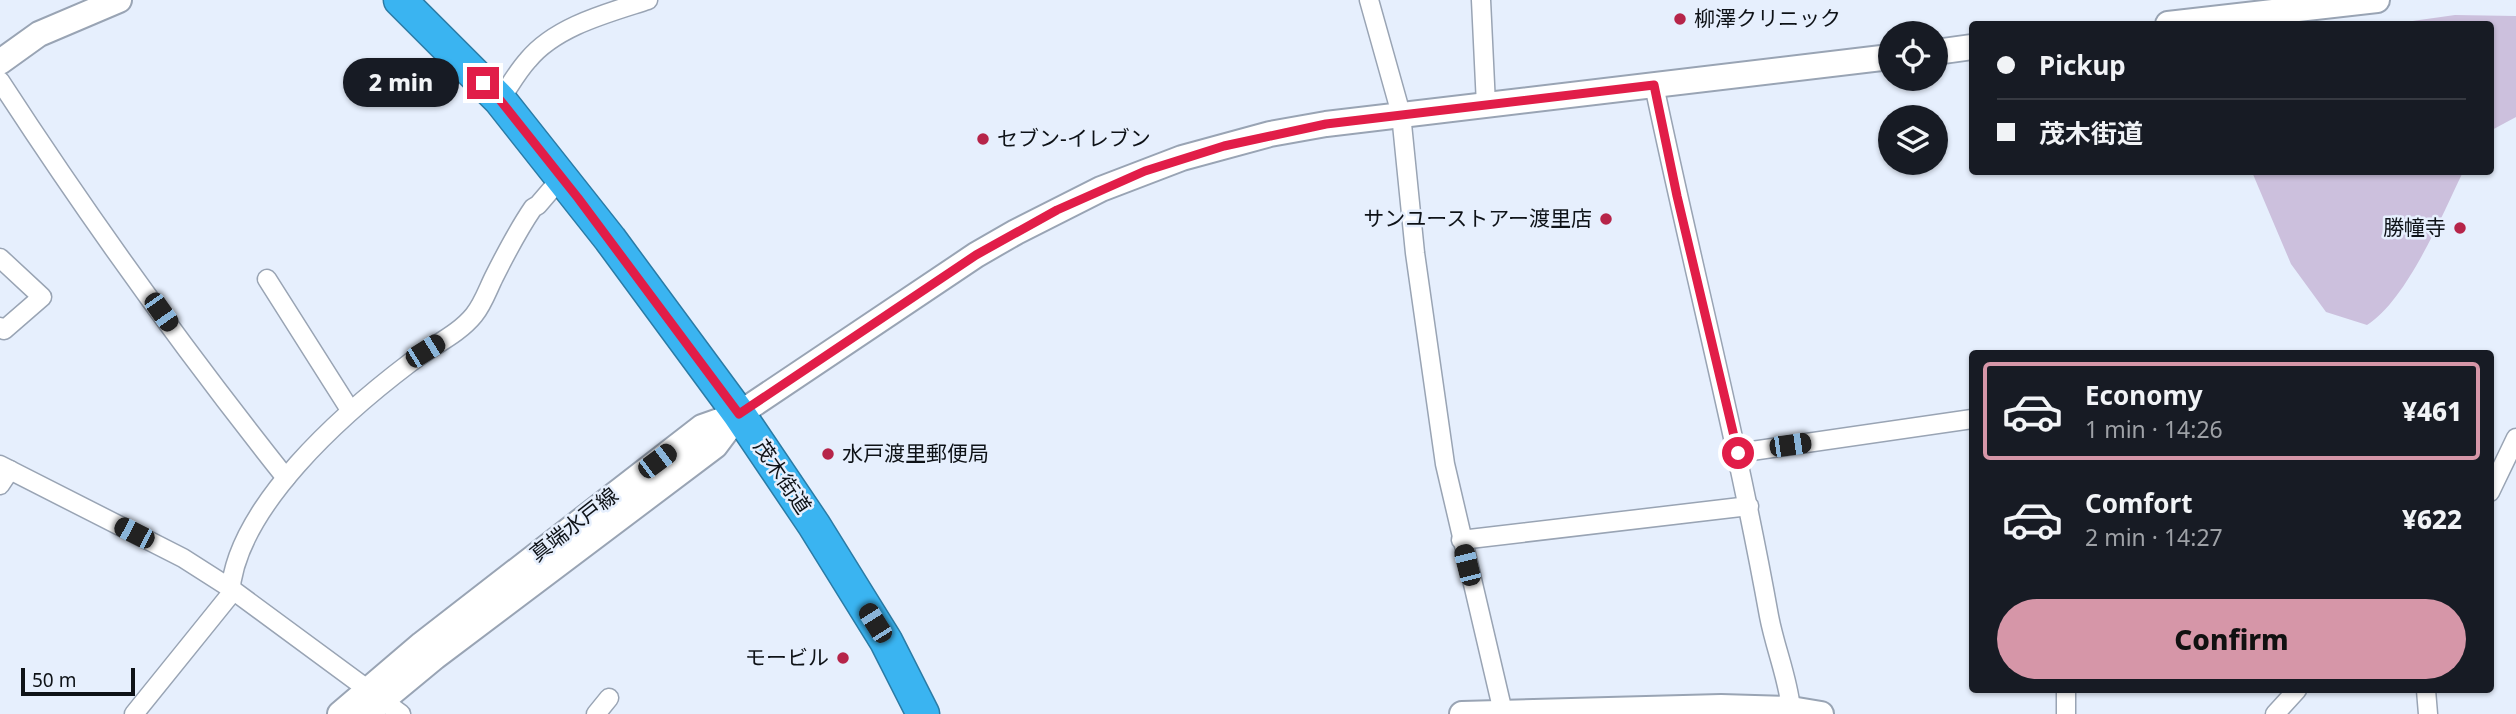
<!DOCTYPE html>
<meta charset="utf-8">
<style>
body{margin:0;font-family:"Noto Sans","Noto Sans JP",sans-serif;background:#20242c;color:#f1f3f6;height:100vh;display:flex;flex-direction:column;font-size:26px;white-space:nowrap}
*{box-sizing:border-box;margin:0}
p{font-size:23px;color:#9ea1a6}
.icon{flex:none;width:38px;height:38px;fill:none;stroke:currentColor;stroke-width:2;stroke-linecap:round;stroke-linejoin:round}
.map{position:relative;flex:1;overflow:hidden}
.sheet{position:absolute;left:1969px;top:350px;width:525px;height:343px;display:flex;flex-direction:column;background:#171b24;border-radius:7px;box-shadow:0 2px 5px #0004}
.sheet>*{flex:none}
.hud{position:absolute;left:1969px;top:21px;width:525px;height:154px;border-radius:7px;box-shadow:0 2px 5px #0004;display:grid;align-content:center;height:154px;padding:0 28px;background:#171b24}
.fabs{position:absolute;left:1878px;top:21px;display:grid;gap:14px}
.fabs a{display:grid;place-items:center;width:70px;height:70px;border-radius:50%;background:#171b24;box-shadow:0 2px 5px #0004;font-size:35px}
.scale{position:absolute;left:21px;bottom:18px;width:114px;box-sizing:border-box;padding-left:7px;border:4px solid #0e1217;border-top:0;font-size:19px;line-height:24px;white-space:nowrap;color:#0e1217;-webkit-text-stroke:5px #e6effd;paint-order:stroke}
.end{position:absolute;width:32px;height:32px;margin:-16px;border:9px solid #e11d48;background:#fff;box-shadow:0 0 0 4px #fff}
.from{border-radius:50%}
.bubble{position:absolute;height:49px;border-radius:24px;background:#171b24;box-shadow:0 2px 5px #0004;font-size:23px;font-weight:800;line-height:49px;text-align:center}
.car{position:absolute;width:21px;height:42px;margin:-21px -10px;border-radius:9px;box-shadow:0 0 5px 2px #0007;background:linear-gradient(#222 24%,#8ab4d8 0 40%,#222 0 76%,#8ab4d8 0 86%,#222 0)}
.hud b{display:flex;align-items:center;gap:24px;height:66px;font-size:26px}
.hud b+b{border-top:2px solid #363941}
.hud i{width:18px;height:18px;background:#f1f3f6}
ul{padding:12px 0 0;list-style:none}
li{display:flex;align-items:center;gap:21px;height:98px;margin:0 14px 10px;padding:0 14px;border:4px solid transparent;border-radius:7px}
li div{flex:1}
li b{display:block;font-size:26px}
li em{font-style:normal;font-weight:800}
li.on{border-color:#d696a8}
li>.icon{width:63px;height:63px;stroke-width:1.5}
.cta{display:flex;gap:14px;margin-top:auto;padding:14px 28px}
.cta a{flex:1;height:80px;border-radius:42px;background:#d696a8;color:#111;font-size:28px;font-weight:800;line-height:80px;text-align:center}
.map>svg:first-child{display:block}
.green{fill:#ccc0dd}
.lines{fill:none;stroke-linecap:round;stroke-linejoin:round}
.street-casing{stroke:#99a4b4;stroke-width:21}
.secondary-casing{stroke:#99a4b4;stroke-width:28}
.highway-casing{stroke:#2b7ba5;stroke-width:35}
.street{stroke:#fff;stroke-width:18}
.secondary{stroke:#fff;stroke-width:24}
.highway{stroke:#3ab4f1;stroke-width:32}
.route{stroke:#e11d48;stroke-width:9}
.poi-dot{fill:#b62449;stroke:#e6effd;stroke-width:2.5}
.labels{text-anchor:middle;stroke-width:5;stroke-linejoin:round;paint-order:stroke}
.poi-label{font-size:21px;fill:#0e1217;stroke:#e6effd;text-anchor:start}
.street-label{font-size:21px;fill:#0e1217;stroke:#e6effd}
</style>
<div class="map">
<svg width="2516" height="714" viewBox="0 0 2516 714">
<rect width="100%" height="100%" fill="#e6effd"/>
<g class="green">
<path d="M 2455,15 L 2516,16 L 2516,117 L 2490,131 L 2490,24 L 2391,24 Z"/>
<path d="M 2252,172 L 2463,172 C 2442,215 2407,300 2367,325 L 2326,312 L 2291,264 Z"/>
</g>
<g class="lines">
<g class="street-casing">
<g id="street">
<path d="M 1369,0 L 1401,114 L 1415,253 L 1445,464 L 1503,712"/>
<path d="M 1481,0 L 1486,105"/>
<path d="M 0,81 C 89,218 185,351 286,478"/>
<path d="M 1654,85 C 1691,262 1737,438 1769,616 C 1775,648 1788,678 1791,709"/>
<path d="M 500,100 C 509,87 517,72 528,60 C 556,26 608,13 648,0"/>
<path d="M 0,258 L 42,297 L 4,330 L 0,327"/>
<path d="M 267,279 L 350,410"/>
<path d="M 1738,453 L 1972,419"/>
<path d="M 0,465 L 183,558 L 230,588 L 401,714"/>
<path d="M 0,485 L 10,470"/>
<path d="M 2490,492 L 2516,438"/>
<path d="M 1461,540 L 1749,506"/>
<path d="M 2066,690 L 2066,714"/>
<path d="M 2426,690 L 2428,714"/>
<path d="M 134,714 L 230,595 C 235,507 345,412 411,362 C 431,346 458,335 474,315 C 483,304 488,289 494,277 C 506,253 518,230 533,208 L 538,205 L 562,177"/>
<path d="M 596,714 L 609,698"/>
<path d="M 2275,714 L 2297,690"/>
</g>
</g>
<g class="secondary-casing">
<g id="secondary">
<path d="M 2168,24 L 2377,0"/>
<path d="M 1936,52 L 1972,47"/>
<path d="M 0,62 L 39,34 L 119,0"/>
<path d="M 340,714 L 422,644 L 702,427 L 739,414 L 976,255 L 1016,232 L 1101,189 L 1182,158 L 1270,134 L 1326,124 L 1890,57"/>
<path d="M 366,714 L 435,657 L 715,446 L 739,414"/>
<path d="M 1462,714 L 1721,707 L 1791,709 L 1821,714"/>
</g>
</g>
<g class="highway-casing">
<path id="highway" d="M 400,0 L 500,100 L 610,239 L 739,414 L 814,525 L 886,641 L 923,714"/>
</g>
<use href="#street" class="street"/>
<use href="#secondary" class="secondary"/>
<use href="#highway" class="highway"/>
</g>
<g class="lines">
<path class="route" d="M 483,83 L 500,100 L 578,198 L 739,414 L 976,255 L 1057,210 L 1145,171 L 1224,146 L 1326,124 L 1654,85 L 1677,196 L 1738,453"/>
</g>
<g class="poi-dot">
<circle cx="1680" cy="19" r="7"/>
<circle cx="983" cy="139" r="7"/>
<circle cx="1606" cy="219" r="7"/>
<circle cx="2460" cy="228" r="7"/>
<circle cx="828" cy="454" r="7"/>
<circle cx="843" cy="658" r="7"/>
</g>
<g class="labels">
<g class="poi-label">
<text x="1694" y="26">柳澤クリニック</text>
<text x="997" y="146">セブン-イレブン</text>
<text x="1592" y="226" text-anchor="end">サンユーストアー渡里店</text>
<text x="2446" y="235" text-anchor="end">勝幢寺</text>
<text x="842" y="461">水戸渡里郵便局</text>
<text x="829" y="665" text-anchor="end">モービル</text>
</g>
<g class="street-label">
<text transform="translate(782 477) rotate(56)" y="7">茂木街道</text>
<text transform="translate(574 525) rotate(-38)" y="7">真端水戸線</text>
</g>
</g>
</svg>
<div class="fabs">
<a><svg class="icon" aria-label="locate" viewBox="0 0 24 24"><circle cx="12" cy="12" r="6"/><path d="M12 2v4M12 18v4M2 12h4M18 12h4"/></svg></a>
<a><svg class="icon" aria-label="layers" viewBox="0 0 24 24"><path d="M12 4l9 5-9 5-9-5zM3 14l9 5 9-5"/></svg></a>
</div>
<div class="scale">50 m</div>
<i class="end from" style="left:1738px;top:453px"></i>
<i class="end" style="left:483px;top:83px"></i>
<div class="bubble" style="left:343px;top:58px;width:116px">2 min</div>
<i class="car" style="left:161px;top:312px;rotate:145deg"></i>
<i class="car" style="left:425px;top:351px;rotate:58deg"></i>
<i class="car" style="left:1790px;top:445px;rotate:82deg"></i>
<i class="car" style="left:657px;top:461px;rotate:53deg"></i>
<i class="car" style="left:134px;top:533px;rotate:297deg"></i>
<i class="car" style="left:1467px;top:565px;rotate:346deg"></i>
<i class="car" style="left:875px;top:623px;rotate:328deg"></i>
<div class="hud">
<b><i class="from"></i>Pickup</b>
<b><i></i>茂木街道</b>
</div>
<section class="sheet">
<ul>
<li class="on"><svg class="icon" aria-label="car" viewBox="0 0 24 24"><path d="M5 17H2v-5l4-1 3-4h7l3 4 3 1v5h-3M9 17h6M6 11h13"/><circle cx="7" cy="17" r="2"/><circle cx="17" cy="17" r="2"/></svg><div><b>Economy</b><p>1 min · 14:26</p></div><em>¥461</em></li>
<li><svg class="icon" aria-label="car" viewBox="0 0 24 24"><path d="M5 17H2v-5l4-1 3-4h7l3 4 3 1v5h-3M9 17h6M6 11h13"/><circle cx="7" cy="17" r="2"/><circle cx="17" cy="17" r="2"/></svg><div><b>Comfort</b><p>2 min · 14:27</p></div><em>¥622</em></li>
</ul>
<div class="cta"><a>Confirm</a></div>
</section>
</div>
